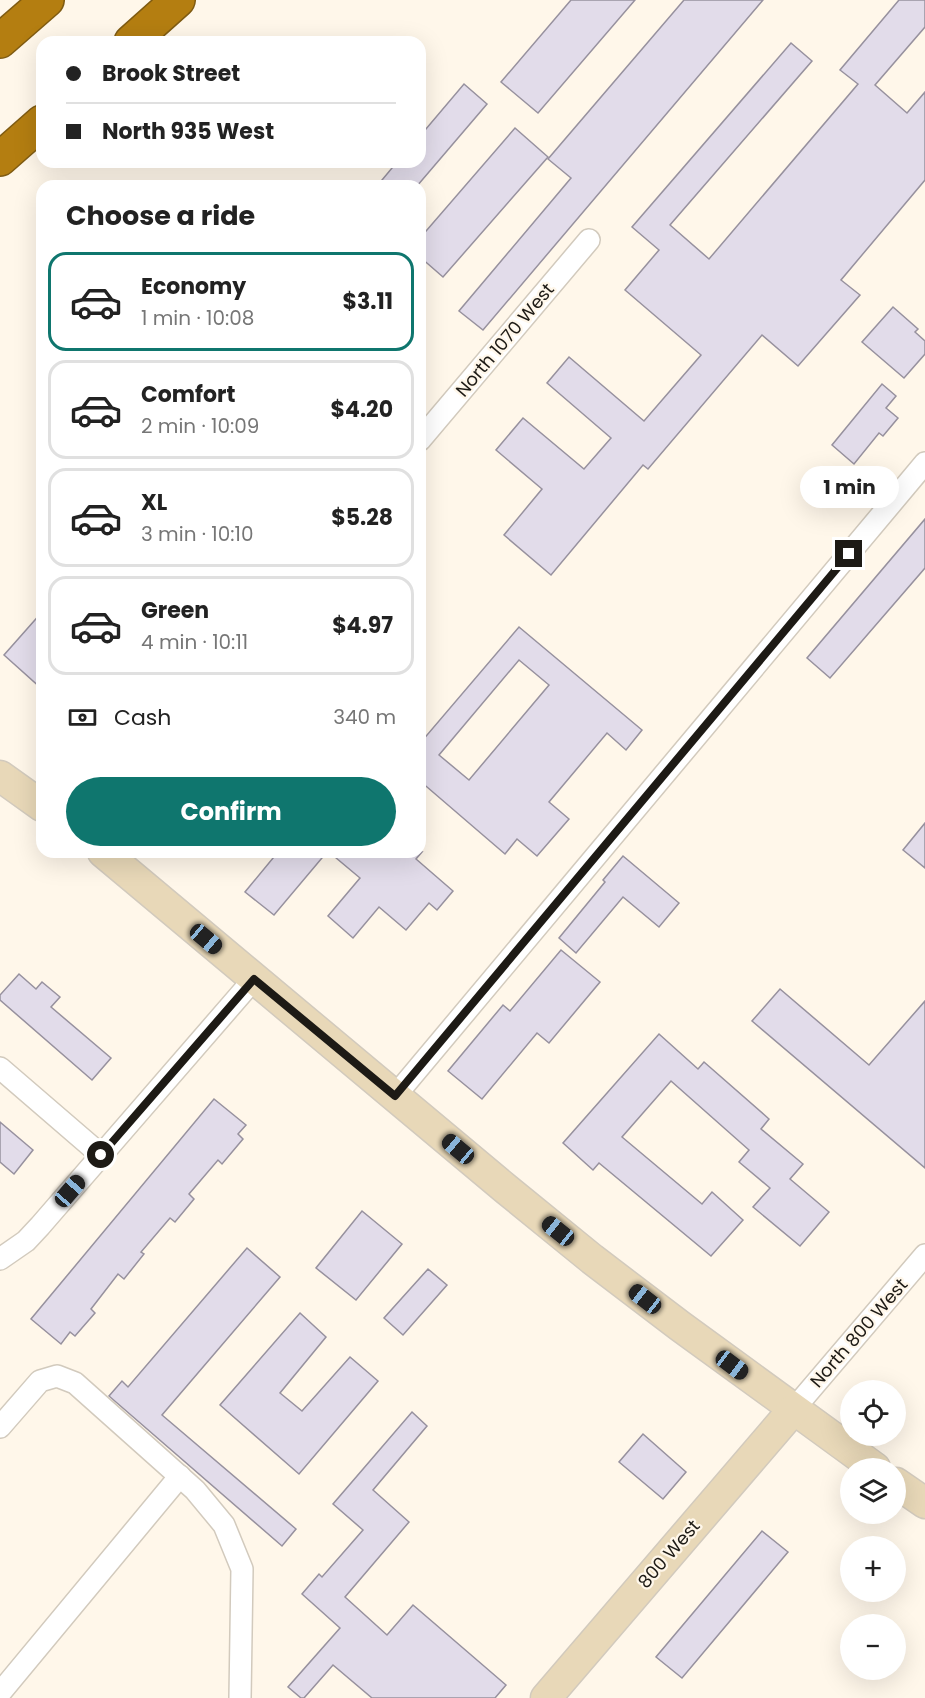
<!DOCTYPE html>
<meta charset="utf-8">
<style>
body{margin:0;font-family:Poppins,sans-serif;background:#f2f2f2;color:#222;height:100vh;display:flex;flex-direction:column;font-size:22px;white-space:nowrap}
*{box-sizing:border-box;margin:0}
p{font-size:20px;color:#767676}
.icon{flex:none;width:33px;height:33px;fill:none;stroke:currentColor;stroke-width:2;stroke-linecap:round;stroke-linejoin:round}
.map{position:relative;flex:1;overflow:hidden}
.side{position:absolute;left:36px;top:180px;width:390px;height:678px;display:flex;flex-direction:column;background:#fff;border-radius:18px;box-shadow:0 6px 24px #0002}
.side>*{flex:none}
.banner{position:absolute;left:36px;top:36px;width:390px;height:132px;border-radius:18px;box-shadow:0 6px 24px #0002;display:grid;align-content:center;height:132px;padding:0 30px;background:#fff}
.buttons{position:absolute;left:840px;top:1380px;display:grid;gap:12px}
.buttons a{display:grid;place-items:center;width:66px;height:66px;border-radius:50%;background:#fff;box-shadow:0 6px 24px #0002;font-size:30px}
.end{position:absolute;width:27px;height:27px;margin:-14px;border:8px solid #1d1a15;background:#fff;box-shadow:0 0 0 3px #fff}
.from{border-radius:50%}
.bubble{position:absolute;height:42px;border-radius:21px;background:#fff;box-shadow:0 6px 24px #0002;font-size:20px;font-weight:700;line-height:42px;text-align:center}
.car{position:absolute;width:18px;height:36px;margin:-18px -9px;border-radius:8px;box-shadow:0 0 4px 2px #0007;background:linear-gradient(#222 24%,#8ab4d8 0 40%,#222 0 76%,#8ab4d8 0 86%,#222 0)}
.banner b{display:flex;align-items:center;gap:21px;height:57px;font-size:22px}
.banner b+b{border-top:2px solid #e0e0e0}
.banner i{width:15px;height:15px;background:#222}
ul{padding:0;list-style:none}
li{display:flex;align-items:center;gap:18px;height:99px;margin:0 12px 9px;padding:0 18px;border:3px solid #e0e0e0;border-radius:18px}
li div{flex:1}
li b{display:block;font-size:22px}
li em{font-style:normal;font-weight:700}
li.selected{border-color:#0f766e}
li>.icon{width:54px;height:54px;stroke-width:1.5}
h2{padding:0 30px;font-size:27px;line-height:72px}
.pay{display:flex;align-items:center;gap:15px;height:66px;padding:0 30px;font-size:22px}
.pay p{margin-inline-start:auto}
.primary-button{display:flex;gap:12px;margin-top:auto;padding:12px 30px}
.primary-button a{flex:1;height:69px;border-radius:36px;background:#0f766e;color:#fff;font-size:24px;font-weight:700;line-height:69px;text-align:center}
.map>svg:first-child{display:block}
.building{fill:#e2dcea;stroke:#97919e;stroke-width:1.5;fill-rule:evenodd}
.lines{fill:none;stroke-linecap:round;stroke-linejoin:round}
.street-casing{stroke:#d2cabd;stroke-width:24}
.secondary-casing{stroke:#d2cabd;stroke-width:33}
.highway-casing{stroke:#7f5b12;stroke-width:36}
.street{stroke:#fff;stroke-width:21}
.secondary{stroke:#e8d8b8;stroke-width:30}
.highway{stroke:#b47e11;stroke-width:33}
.route{stroke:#1d1a15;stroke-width:8}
.labels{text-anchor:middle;stroke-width:4.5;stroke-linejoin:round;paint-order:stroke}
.street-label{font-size:18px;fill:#1d1a15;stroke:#fff7ea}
</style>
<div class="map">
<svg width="925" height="1698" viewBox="0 0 925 1698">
<rect width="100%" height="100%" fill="#fff7ea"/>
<g class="building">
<path d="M 571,0 L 635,0 L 538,113 L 501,82 Z"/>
<path d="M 684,0 L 763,0 L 483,330 L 459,311 L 571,178 L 548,159 Z"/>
<path d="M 899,0 L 925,0 L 925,27 L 875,85 L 907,113 L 925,92 L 925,180 L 841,280 L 860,295 L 798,366 L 762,335 L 648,469 L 643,465 L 551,575 L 504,535 L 542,489 L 496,450 L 523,418 L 584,469 L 611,438 L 547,383 L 569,357 L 644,421 L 701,355 L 625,290 L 659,250 L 632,227 L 791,43 L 812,61 L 670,225 L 709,259 L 858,84 L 840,70 Z"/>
<path d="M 464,84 L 487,104 L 417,186 L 377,186 L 397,162 L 420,162 L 420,136 Z"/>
<path d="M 515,128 L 548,157 L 443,277 L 420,257 L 420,238 Z"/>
<path d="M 893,307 L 918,329 L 915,332 L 925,341 L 925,354 L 904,378 L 862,342 Z"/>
<path d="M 882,384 L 896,396 L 886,408 L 898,418 L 883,436 L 879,433 L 854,464 L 832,445 Z"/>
<path d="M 925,519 L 925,568 L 830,678 L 807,658 Z"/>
<path d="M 42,612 L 42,689 L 4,655 Z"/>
<path d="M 519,627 L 642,730 L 626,750 L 607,733 L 549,802 L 569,819 L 537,856 L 517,839 L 505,854 L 420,781 L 420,739 L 422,741 ZM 519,660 L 549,685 L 469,780 L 439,755 Z"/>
<path d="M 925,823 L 925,868 L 903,850 Z"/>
<path d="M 278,852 L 327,852 L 274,915 L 245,892 Z"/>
<path d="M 329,852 L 422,852 L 416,859 L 453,891 L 437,910 L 429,903 L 406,930 L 379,907 L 353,938 L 328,916 L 360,878 Z"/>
<path d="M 623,856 L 679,903 L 659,927 L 623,897 L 576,953 L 559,938 L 605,882 L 603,880 Z"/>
<path d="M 561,950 L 600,982 L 549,1043 L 537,1033 L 482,1099 L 448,1071 L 503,1005 L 510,1011 Z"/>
<path d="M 19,974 L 36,989 L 42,982 L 60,997 L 51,1007 L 111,1058 L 92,1080 L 0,1000 L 0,995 Z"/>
<path d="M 780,989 L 869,1065 L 925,1001 L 925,1168 L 752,1021 Z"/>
<path d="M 659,1034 L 698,1069 L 704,1062 L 769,1119 L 761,1129 L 803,1164 L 790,1179 L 829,1212 L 800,1246 L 753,1207 L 770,1188 L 739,1162 L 749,1150 L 671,1081 L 622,1137 L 702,1204 L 712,1192 L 743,1220 L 711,1256 L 599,1163 L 593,1170 L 563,1143 Z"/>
<path d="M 214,1099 L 246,1125 L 238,1134 L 243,1139 L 222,1164 L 218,1160 L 189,1194 L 194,1199 L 175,1222 L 170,1218 L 141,1252 L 144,1254 L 124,1279 L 118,1274 L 91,1309 L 95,1313 L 75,1336 L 70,1332 L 61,1344 L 31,1319 Z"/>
<path d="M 0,1122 L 33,1150 L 14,1174 L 0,1162 Z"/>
<path d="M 362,1211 L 402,1244 L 356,1300 L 316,1268 Z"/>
<path d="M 247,1248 L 280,1277 L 162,1415 L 296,1529 L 282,1546 L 109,1396 L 122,1381 L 128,1387 Z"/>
<path d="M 428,1269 L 447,1285 L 403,1335 L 384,1318 Z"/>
<path d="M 300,1313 L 326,1337 L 280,1393 L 302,1411 L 350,1357 L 378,1381 L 299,1474 L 220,1405 Z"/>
<path d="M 412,1412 L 427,1426 L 373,1490 L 409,1522 L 345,1597 L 387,1635 L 413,1605 L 506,1685 L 495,1698 L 372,1698 L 333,1665 L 304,1698 L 301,1698 L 288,1687 L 340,1628 L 302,1594 L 319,1574 L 322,1577 L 363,1530 L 333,1504 Z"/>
<path d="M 643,1434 L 686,1472 L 663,1499 L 619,1462 Z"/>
<path d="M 762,1531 L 788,1552 L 682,1678 L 656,1657 Z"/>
</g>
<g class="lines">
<g class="street-casing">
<g id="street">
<path d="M 420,440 L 589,240"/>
<path d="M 0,1068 L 101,1155"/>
<path d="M 395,1096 L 925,463"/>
<path d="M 0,1259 L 26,1241 L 40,1226 L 254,979"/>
<path d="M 793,1410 L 925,1255"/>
<path d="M 0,1427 L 40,1381 L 57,1376 L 75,1383 L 195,1490 L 224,1525 L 242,1569 L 240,1698"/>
<path d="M 0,1693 L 180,1476"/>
</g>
</g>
<g class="secondary-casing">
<g id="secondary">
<path d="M 0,776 L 42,806"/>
<path d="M 103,852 L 506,1189 L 592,1259 L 680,1326 L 875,1468"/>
<path d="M 896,1483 L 925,1503"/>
<path d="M 546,1698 L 793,1410"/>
</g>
</g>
<g class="highway-casing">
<g id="highway">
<path d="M 0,41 L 47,0"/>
<path d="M 131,42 L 178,0"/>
<path d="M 0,159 L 42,122"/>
</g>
</g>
<use href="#street" class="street"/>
<use href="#secondary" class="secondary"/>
<use href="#highway" class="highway"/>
</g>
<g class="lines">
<path class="route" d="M 101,1155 L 254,979 L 395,1096 L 849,554"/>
</g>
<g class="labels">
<g class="street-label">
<text transform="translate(505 340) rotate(-50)" y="6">North 1070 West</text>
<text transform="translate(859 1333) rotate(-49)" y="6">North 800 West</text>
<text transform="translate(669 1554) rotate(-49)" y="6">800 West</text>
</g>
</g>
</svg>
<div class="buttons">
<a><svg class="icon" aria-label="locate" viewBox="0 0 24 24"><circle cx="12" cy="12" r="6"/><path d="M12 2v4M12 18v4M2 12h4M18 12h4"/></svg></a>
<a><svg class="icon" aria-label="layers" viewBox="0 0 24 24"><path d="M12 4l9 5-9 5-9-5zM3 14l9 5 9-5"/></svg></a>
<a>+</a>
<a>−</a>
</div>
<i class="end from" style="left:101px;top:1155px"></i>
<i class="end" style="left:849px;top:554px"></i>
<div class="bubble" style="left:800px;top:466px;width:99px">1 min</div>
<i class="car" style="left:206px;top:939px;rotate:130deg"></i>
<i class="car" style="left:458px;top:1149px;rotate:310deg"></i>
<i class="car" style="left:70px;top:1191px;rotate:41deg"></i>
<i class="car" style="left:558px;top:1231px;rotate:309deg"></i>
<i class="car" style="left:645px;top:1299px;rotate:308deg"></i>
<i class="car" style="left:732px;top:1365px;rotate:127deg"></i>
<div class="banner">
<b><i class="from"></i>Brook Street</b>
<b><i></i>North 935 West</b>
</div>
<section class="side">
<h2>Choose a ride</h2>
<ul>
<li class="selected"><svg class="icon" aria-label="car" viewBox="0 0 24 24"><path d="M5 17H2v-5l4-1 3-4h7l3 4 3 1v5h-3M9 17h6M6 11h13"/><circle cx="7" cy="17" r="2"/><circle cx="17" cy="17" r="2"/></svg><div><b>Economy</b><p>1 min · 10:08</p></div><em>$3.11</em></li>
<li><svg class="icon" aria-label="car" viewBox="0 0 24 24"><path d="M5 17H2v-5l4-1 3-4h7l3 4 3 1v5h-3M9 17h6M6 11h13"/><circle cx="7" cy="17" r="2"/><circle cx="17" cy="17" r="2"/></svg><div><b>Comfort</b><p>2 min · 10:09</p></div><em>$4.20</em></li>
<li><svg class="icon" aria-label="car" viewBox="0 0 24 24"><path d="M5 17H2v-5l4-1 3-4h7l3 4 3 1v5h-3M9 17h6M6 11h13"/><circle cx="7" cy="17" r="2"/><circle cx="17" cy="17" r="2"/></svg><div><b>XL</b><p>3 min · 10:10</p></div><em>$5.28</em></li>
<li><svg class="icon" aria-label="car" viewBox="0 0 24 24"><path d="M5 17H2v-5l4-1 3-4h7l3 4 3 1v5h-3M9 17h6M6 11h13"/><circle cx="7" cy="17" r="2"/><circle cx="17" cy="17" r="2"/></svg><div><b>Green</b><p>4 min · 10:11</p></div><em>$4.97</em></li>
</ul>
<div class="pay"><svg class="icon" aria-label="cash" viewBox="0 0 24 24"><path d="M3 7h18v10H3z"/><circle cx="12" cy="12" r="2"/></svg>Cash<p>340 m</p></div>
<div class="primary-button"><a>Confirm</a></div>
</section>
</div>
